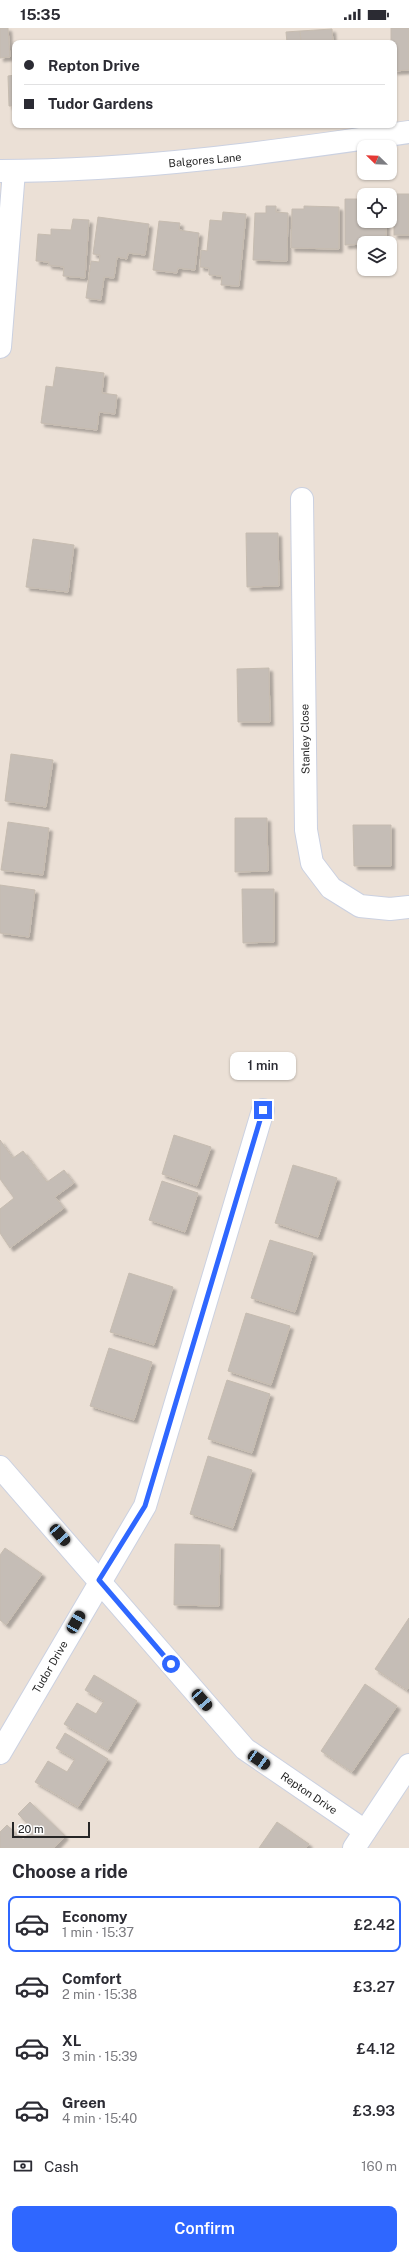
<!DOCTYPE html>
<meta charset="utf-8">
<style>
body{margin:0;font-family:"Public Sans",sans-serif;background:#f2f2f3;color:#2b2b33;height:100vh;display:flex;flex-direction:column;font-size:15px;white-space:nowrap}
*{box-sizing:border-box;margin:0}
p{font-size:13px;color:#7c7c81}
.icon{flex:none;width:22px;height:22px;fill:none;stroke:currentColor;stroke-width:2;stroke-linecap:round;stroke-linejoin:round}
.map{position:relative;height:1820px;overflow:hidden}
.side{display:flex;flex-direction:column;background:#fff;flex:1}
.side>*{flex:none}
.hud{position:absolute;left:12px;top:12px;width:385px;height:88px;border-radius:8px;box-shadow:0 1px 3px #0004;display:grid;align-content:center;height:88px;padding:0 12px;background:#fff}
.needle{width:26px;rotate:293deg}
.tools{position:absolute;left:357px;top:112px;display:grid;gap:8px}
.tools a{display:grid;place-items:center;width:40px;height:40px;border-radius:8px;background:#fff;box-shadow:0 1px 3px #0004;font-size:20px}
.scale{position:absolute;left:12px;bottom:10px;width:78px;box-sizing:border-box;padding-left:4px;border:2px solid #262626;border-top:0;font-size:11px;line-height:14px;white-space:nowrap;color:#262626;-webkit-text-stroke:3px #fff;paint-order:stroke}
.end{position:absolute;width:18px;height:18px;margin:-9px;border:5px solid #2f67ff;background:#fff;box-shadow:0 0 0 2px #fff}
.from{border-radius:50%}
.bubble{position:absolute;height:28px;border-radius:8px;background:#fff;box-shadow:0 1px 3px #0004;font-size:13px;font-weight:600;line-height:28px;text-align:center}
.car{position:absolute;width:12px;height:24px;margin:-12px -6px;border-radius:5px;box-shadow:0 0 3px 1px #0007;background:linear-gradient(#222 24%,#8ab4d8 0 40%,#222 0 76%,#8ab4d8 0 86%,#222 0)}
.hud b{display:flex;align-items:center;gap:14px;height:38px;font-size:15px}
.hud b+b{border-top:1px solid #e1e1e2}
.hud i{width:10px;height:10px;background:#2b2b33}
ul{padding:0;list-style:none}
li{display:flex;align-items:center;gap:12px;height:56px;margin:0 8px 6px;padding:0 4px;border:2px solid transparent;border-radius:8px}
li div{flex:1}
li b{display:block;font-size:15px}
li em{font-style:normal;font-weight:600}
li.current{border-color:#2f67ff}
li>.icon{width:36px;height:36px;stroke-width:1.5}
h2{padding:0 12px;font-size:18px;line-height:48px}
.pay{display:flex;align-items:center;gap:10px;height:44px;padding:0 12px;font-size:15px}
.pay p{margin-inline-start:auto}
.primary-button{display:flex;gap:8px;margin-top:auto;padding:8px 12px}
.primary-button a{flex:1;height:46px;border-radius:8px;background:#2f67ff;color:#fff;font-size:16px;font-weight:600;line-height:46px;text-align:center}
.status{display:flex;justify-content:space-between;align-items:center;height:28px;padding:0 20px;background:#fff;direction:ltr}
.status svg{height:11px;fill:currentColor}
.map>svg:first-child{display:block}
.building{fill:#c5bdb6;stroke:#c6bcb0;filter:url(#shadow)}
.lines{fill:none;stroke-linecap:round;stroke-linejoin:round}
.minor-casing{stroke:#cbd1e1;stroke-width:24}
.tertiary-casing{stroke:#cbd1e1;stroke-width:24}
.minor{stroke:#fff;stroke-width:22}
.tertiary{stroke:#fff;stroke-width:22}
.route{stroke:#2f67ff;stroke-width:5}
.labels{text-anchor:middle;stroke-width:3;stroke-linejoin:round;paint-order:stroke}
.street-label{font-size:11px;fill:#262626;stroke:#fff}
</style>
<div class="status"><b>15:35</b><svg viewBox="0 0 49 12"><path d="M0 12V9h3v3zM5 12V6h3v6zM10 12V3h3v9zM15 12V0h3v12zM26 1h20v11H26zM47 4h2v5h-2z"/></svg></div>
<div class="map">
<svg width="409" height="1820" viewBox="0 0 409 1820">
<defs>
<filter id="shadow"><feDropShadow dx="3.5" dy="3.5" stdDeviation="1" flood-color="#0004"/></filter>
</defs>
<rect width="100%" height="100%" fill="#ebe0d6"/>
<g class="building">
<path d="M 0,0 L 8,0 L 10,29 L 0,30 Z"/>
<path d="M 391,0 L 409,0 L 409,42 L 394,43 L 394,15 L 391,15 Z"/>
<path d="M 332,1 L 333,15 L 301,15 L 300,3 Z"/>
<path d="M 300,3 L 301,15 L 287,15 L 286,4 Z"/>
<path d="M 385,13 L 385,15 L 356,15 Z"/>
<path d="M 15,47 L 15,78 L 9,78 L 8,48 Z"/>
<rect x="394" y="166" width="15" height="41"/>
<path d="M 345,171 L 364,171 L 364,193 L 386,193 L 386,215 L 345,217 Z"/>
<path d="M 266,178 L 276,178 L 276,184 L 288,185 L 287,233 L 253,232 L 255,185 L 266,185 Z"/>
<path d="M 304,178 L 339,179 L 339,221 L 291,220 L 292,181 L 304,181 Z"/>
<path d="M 223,184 L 246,186 L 239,258 L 221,257 L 222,248 L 209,247 L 209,240 L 200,239 L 201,222 L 207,223 L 210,192 L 222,193 Z"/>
<path d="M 98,189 L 149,196 L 145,227 L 128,225 L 127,231 L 117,229 L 114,250 L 104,249 L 101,272 L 86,270 L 91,233 L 99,234 L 100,227 L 93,226 Z"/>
<path d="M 73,191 L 89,192 L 85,250 L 63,248 L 64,239 L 48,237 L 49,234 L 36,233 L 38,206 L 51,207 L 51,201 L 71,202 Z"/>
<path d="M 159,193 L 180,195 L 179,202 L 199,205 L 195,242 L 178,240 L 177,245 L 153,242 Z"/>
<path d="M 56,339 L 104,345 L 102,365 L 117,367 L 115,386 L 99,384 L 97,402 L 41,395 L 46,358 L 53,359 Z"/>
<path d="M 246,505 L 278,505 L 279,558 L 247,559 Z"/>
<path d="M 33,511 L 74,517 L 68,564 L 26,559 Z"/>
<path d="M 269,640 L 270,694 L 238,694 L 237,641 Z"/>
<path d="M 11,726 L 53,732 L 46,779 L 5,773 Z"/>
<path d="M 235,790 L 267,790 L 268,843 L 235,844 Z"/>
<path d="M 8,794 L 49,800 L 43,847 L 1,842 Z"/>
<path d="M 353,797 L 391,797 L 391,838 L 354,838 Z"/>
<path d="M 0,857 L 35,862 L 29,909 L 0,905 Z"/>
<path d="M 242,861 L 274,861 L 274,914 L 243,915 Z"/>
<path d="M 174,1107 L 211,1119 L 197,1158 L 162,1146 Z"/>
<path d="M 0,1112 L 13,1130 L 23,1123 L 47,1154 L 64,1142 L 74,1155 L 55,1169 L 64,1180 L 10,1220 L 0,1205 L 0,1181 L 14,1170 L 0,1151 Z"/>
<path d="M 293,1137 L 337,1150 L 318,1209 L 275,1195 Z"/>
<path d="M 162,1153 L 198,1165 L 185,1204 L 149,1192 Z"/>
<path d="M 270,1212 L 313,1225 L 295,1284 L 251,1270 Z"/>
<path d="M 129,1245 L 173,1259 L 154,1317 L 110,1304 Z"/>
<path d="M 246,1285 L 290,1298 L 271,1357 L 228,1343 Z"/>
<path d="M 109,1320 L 152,1334 L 134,1392 L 90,1378 Z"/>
<path d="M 227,1352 L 270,1366 L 252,1425 L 208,1411 Z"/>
<path d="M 208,1428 L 252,1442 L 233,1500 L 190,1486 Z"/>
<path d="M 175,1516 L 220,1517 L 219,1578 L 174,1577 Z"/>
<path d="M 5,1520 L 42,1546 L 6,1597 L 0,1592 L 0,1527 Z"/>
<path d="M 409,1590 L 409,1659 L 407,1662 L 375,1641 Z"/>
<path d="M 94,1647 L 137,1673 L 108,1722 L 64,1696 L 77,1675 L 96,1686 L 104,1673 L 85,1662 Z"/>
<path d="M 365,1656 L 397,1678 L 352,1744 L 321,1723 Z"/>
<path d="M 65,1705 L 108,1731 L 78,1779 L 35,1754 L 48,1733 L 67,1744 L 75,1731 L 56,1720 Z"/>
<path d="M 30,1774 L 65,1808 L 54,1820 L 0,1820 L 0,1804 L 7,1797 L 23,1812 L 33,1801 L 18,1786 Z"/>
<path d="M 277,1794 L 309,1816 L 306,1820 L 259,1820 Z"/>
</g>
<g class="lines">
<g class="minor-casing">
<g id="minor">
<path d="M 0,319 L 14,143"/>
<path d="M 302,471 L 306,802 L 312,835 L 331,860 L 360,878 L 390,881 L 409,879"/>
<path d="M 0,1439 L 245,1721 L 365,1803"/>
<path d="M 0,1725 L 145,1478 L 263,1082"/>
<path d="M 354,1820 L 409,1737"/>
</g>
</g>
<g class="tertiary-casing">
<path id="tertiary" d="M 0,143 C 138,143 273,124 409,104"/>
</g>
<use href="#minor" class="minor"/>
<use href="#tertiary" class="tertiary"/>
</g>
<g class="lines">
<path class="route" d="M 171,1636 L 99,1552 L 145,1478 L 263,1082"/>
</g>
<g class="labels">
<g class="street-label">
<text transform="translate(205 132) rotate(-5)" y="4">Balgores Lane</text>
<text transform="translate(305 711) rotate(-91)" y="4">Stanley Close</text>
<text transform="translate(50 1639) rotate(-60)" y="4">Tudor Drive</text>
<text transform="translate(309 1765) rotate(34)" y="4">Repton Drive</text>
</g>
</g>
</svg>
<div class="tools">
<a><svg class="needle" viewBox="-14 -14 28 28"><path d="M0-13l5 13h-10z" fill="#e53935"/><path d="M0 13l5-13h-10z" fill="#7c7c81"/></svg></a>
<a><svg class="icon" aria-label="locate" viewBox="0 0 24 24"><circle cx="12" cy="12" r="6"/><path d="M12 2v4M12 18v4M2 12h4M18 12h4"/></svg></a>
<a><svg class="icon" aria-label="layers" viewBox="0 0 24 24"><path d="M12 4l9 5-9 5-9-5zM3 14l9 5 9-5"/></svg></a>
</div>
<div class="scale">20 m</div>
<i class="end from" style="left:171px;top:1636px"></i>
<i class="end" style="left:263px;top:1082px"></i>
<div class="bubble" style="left:230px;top:1024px;width:66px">1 min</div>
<i class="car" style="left:60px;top:1507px;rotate:139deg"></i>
<i class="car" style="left:76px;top:1594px;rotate:30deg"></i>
<i class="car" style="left:202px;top:1672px;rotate:139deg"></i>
<i class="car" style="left:259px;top:1732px;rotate:124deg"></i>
<div class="hud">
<b><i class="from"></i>Repton Drive</b>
<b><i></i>Tudor Gardens</b>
</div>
</div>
<section class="side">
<h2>Choose a ride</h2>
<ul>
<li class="current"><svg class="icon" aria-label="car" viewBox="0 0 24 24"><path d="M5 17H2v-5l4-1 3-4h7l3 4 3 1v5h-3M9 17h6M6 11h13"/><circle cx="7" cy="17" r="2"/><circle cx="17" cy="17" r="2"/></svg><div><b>Economy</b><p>1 min · 15:37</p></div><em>£2.42</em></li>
<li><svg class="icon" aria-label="car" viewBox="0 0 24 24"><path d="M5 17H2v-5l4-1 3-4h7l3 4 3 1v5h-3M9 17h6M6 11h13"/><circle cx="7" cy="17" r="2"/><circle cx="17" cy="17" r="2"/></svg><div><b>Comfort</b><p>2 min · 15:38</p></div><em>£3.27</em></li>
<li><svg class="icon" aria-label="car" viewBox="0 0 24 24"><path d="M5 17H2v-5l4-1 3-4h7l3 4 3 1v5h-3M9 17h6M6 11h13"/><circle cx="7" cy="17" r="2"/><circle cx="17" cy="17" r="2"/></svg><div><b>XL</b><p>3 min · 15:39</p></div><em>£4.12</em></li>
<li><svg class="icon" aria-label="car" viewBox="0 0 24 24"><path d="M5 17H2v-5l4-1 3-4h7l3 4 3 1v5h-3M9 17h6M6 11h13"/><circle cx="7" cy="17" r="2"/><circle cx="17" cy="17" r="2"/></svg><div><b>Green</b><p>4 min · 15:40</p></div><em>£3.93</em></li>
</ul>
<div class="pay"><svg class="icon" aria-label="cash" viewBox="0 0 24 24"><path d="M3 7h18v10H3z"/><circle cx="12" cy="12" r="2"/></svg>Cash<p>160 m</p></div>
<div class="primary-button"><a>Confirm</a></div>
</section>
